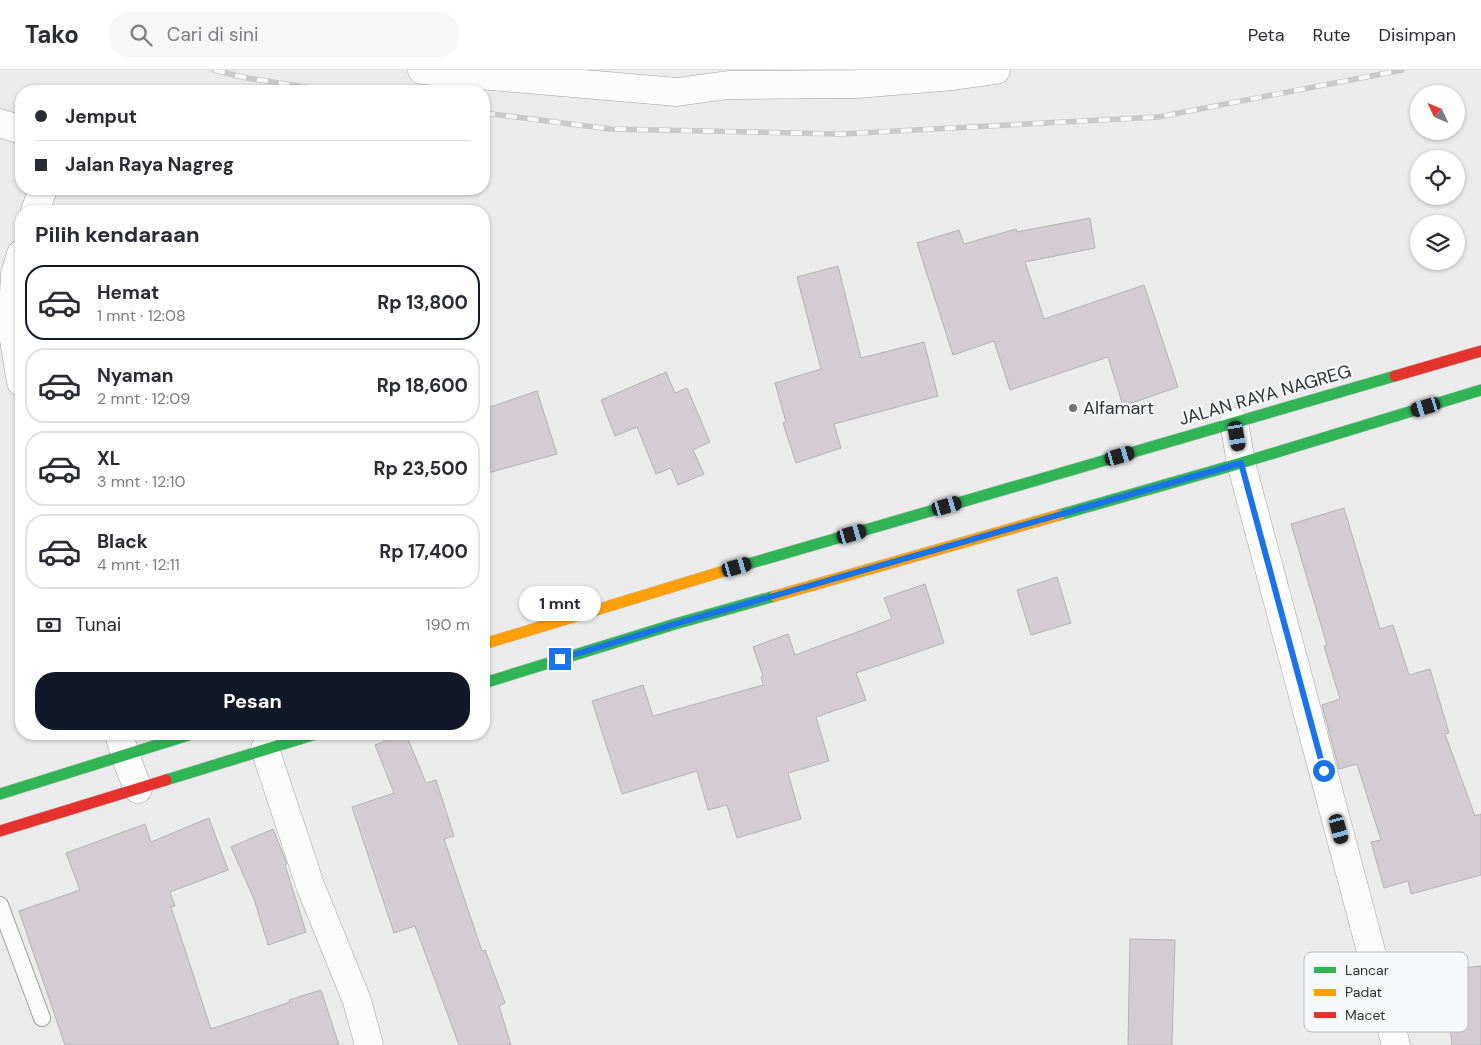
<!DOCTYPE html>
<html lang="id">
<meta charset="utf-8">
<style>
body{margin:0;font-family:"DM Sans",sans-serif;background:#f7f7f7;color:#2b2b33;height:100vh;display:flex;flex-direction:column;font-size:19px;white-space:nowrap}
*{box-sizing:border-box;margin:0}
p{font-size:16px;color:#7c7c81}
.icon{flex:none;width:28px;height:28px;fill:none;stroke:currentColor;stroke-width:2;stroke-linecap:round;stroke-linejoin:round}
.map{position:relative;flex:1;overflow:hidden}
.side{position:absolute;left:15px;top:135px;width:475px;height:535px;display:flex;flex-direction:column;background:#fff;border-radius:20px;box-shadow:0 1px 4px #0004}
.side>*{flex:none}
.banner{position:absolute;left:15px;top:15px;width:475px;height:110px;border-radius:20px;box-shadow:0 1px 4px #0004;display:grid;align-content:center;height:110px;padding:0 20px;background:#fff}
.needle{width:32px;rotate:314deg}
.controls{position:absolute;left:1410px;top:15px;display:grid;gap:10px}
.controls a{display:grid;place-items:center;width:55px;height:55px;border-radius:50%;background:#fff;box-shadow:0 1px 4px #0004;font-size:25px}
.end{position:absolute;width:22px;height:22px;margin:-11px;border:6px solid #1a73e8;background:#fff;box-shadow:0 0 0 2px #fff}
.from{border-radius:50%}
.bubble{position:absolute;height:35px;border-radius:18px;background:#fff;box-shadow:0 1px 4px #0004;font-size:16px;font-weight:700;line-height:35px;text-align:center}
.car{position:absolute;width:15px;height:30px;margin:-15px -8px;border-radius:6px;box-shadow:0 0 4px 1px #0007;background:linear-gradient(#222 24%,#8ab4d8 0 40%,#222 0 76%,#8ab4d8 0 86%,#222 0)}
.banner b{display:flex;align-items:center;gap:18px;height:48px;font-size:19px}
.banner b+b{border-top:1px solid #e1e1e2}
.banner i{width:12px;height:12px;background:#2b2b33}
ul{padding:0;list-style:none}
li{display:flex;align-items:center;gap:15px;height:75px;margin:0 10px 8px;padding:0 10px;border:2px solid #e1e1e2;border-radius:20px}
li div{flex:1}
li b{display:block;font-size:19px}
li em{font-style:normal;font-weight:700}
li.on{border-color:#111827}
li>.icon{width:45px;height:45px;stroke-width:1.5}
h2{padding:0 20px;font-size:22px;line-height:60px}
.pay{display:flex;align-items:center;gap:12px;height:55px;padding:0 20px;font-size:19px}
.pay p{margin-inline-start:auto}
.action{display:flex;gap:10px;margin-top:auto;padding:10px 20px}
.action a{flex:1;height:58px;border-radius:20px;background:#111827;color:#fff;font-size:20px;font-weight:700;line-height:58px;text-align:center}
header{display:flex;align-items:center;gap:30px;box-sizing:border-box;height:70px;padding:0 25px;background:#fff;border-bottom:1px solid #e1e1e2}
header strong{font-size:24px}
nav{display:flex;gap:28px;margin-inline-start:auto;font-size:18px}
.search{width:350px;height:45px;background:#f7f7f7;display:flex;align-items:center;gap:12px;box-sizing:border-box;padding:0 18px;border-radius:20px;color:#7c7c81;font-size:19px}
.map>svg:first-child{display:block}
.building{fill:#d4ccd3;stroke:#b3b3b3}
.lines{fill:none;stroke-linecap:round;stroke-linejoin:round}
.lane-casing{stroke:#a0a0a0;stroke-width:18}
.street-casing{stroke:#a0a0a0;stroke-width:29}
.fast-casing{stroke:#c7c7c7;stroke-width:12}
.slow-casing{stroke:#c7c7c7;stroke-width:12}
.jam-casing{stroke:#c7c7c7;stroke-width:12}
.lane{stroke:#fcfcfc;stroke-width:16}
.street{stroke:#fcfcfc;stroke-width:28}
.fast{stroke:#30b455;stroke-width:11}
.slow{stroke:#ff9f0a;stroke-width:11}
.jam{stroke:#e5322d;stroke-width:11}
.rail-casing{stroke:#c9c9c9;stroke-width:5.5}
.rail{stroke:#f7f8f9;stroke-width:4;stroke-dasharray:11;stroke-linecap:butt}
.route{stroke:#1a73e8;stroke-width:6}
.poi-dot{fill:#727272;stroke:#f7f8f9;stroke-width:2}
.labels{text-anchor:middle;stroke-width:4.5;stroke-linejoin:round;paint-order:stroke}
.street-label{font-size:18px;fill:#313131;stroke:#f7f8f9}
.poi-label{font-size:18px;fill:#313131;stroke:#f7f8f9;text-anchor:start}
.key{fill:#f7f8f9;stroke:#bcbcbd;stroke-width:1}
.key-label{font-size:14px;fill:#313131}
</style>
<header>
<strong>Tako</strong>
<div class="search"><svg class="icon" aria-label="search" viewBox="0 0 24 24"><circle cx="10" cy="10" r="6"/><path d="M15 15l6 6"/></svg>Cari di sini</div>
<nav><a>Peta</a><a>Rute</a><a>Disimpan</a></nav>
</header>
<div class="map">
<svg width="1481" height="975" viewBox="0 0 1481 975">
<rect width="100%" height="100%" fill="#ebebeb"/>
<g class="building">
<path d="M 1090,148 L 1095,178 L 1025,192 L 1044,249 L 1144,215 L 1178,317 L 1123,336 L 1108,287 L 1010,320 L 994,271 L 953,285 L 917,173 L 959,160 L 964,174 L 1016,159 L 1017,162 Z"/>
<path d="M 838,196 L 861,288 L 924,272 L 938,326 L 834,354 L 841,378 L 796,393 L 783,353 L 786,352 L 775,313 L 821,299 L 797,207 Z"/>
<path d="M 666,302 L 675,323 L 687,318 L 710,372 L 693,380 L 704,404 L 678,415 L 671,398 L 656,404 L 637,357 L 615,366 L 601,330 Z"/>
<path d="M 537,321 L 557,384 L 484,404 L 484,339 Z"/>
<path d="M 1344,438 L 1380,559 L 1393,555 L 1409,605 L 1430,599 L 1449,663 L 1445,664 L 1475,746 L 1481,744 L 1481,805 L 1411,824 L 1408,811 L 1384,818 L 1371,772 L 1381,770 L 1357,694 L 1339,699 L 1322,635 L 1340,629 L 1324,576 L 1327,575 L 1291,454 Z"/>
<path d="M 1057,507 L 1071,553 L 1031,565 L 1017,520 Z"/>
<path d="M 925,514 L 944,573 L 856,603 L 866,630 L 816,647 L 829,691 L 788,703 L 801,749 L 737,768 L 727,735 L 708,740 L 697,701 L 622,724 L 592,631 L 643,615 L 653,646 L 763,615 L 761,607 L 763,606 L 753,577 L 788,564 L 795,585 L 892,549 L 884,528 Z"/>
<path d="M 404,664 L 406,664 L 426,713 L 436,710 L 454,766 L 444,769 L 482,881 L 485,880 L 505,933 L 499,936 L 511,975 L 459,975 L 415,856 L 394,863 L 352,737 L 394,723 L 375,675 Z"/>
<path d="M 209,748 L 228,800 L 170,822 L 175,836 L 171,837 L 211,959 L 290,932 L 289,930 L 321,920 L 339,975 L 65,975 L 19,841 L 80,820 L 66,783 L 145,754 L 151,772 Z"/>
<path d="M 273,759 L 287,794 L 285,795 L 306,862 L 268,875 L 254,829 L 231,777 Z"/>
<path d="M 1130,869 L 1175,870 L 1172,975 L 1128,975 Z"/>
<path d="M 1481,896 L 1481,975 L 1452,975 L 1444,900 Z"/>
</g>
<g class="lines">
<g class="lane-casing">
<path id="lane" d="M 0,835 L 42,948"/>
</g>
<g class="street-casing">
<g id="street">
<path d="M 422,0 L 677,22 L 728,15 L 857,14 L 953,6 L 996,0"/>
<path d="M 0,53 L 21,60"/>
<path d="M 35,141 L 43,119"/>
<path d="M 21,184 L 15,204 L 12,258 L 21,312"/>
<path d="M 1234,352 L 1241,393 L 1396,975"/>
<path d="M 119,664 L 125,685 L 138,719"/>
<path d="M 265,679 L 310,815 L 357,931 L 369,975"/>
</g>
</g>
<g class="fast-casing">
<g id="fast">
<path d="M 1059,445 L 1241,393 L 1481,320"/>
<path d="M 724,501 L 1395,306"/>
<path d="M 484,613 L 675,554 L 775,526"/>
<path d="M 166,710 L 316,664"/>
<path d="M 0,724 L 192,664"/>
</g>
</g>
<g class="slow-casing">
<g id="slow">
<path d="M 775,526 L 1059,445"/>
<path d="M 484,574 L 724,501"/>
</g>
</g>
<g class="jam-casing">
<g id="jam">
<path d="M 1395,306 L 1481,281"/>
<path d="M 0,761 L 166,710"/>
</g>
</g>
<use href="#lane" class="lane"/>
<use href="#street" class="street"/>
<use href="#fast" class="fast"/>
<use href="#slow" class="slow"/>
<use href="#jam" class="jam"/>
<g class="rail-casing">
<g id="rail">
<path d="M 214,0 L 247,8 L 330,21"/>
<path d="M 484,43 L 610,59 L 840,64 L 1158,47 L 1402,0"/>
</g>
</g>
<use href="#rail" class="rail"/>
</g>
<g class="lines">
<path class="route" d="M 560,589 L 675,554 L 1241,393 L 1324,701"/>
</g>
<circle class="poi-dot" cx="1073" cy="338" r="5"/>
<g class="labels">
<g class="street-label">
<text transform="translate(1265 325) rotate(-16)" y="6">JALAN RAYA NAGREG</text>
</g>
<g class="poi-label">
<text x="1083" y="344">Alfamart</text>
</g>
</g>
<rect x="1304" y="882" width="164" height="80" rx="8" class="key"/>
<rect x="1314" y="897" width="22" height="6" fill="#30b455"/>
<rect x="1314" y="919" width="22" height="7" fill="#ff9f0a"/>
<rect x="1314" y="942" width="22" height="6" fill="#e5322d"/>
<g class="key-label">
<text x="1345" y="905">Lancar</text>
<text x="1345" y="927">Padat</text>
<text x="1345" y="950">Macet</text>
</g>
</svg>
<div class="controls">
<a><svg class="needle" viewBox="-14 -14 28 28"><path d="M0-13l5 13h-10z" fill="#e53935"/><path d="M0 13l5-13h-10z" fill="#7c7c81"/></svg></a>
<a><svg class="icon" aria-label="locate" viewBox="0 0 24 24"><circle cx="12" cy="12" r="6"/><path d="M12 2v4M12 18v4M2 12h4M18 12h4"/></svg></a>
<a><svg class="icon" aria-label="layers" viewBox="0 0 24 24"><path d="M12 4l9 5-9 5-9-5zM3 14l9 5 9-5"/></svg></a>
</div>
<i class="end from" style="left:1324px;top:701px"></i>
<i class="end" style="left:560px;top:589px"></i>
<div class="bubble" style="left:519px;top:516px;width:82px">1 mnt</div>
<i class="car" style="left:1426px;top:337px;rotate:253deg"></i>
<i class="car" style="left:1237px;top:366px;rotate:170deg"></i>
<i class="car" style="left:1120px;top:386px;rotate:74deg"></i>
<i class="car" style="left:947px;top:436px;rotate:74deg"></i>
<i class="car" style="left:852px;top:464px;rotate:74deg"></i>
<i class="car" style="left:737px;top:497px;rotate:74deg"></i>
<i class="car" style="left:1339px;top:759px;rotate:165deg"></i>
<div class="banner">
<b><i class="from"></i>Jemput</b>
<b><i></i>Jalan Raya Nagreg</b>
</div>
<section class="side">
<h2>Pilih kendaraan</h2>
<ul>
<li class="on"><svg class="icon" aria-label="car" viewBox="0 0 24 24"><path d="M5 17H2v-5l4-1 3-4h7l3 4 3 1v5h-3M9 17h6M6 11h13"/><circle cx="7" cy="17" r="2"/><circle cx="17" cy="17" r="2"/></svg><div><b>Hemat</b><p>1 mnt · 12:08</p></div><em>Rp 13,800</em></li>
<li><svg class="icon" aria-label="car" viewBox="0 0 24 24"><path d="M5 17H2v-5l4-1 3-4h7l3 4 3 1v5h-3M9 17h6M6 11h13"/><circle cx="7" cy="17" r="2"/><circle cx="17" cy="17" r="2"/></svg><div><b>Nyaman</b><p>2 mnt · 12:09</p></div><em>Rp 18,600</em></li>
<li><svg class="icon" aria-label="car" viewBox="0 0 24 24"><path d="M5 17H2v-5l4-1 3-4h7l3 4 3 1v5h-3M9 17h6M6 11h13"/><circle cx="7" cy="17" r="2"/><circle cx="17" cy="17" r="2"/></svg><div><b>XL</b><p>3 mnt · 12:10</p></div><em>Rp 23,500</em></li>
<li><svg class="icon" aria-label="car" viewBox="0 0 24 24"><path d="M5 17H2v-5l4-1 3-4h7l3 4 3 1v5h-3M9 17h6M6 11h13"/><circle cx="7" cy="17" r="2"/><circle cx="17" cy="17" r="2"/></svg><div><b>Black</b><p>4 mnt · 12:11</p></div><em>Rp 17,400</em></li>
</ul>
<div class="pay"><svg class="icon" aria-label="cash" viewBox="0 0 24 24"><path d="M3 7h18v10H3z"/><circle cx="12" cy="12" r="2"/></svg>Tunai<p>190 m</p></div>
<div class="action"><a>Pesan</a></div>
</section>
</div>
